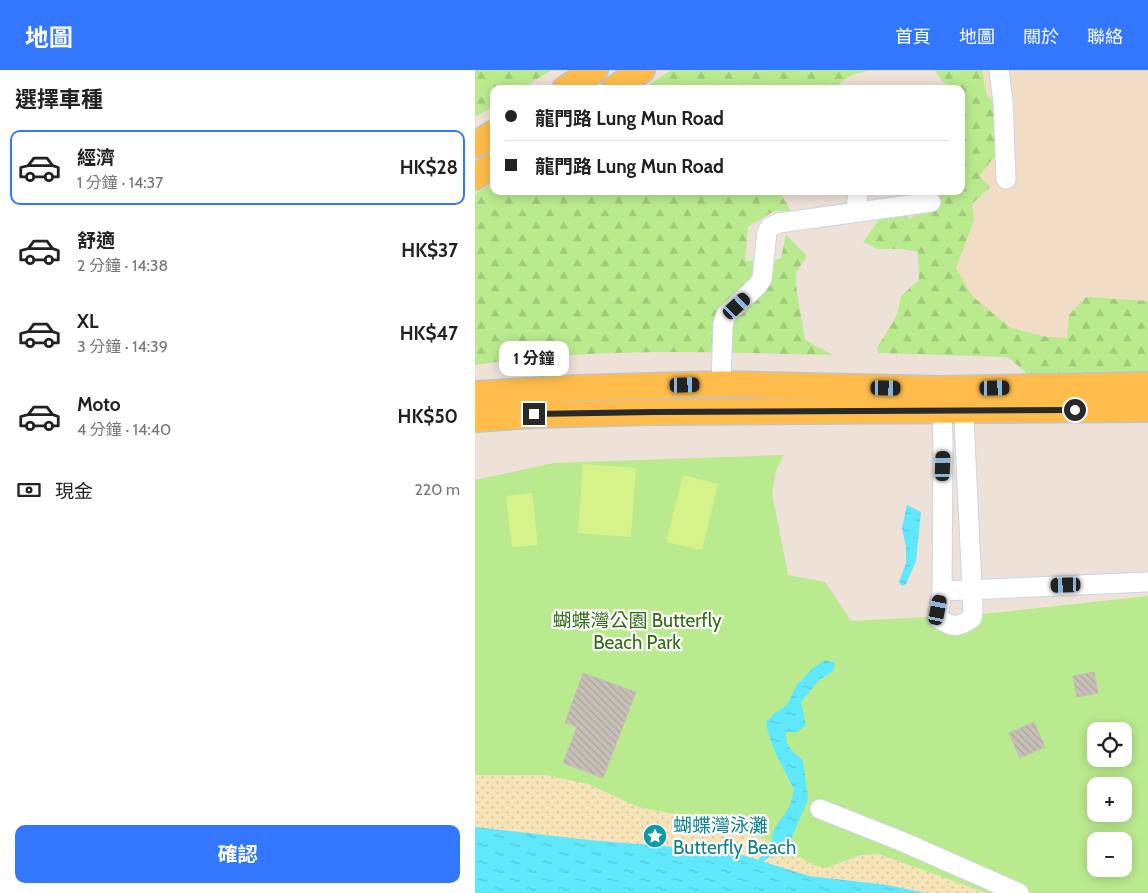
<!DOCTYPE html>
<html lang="zh-TW">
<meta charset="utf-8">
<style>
body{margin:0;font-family:Cabin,"Noto Sans TC",sans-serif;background:#f2f2f2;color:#222;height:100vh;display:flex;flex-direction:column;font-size:19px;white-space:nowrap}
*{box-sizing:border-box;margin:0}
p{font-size:16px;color:#767676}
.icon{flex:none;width:28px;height:28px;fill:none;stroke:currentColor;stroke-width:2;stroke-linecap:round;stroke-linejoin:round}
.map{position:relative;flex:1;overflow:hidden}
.sheet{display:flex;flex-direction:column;background:#fff;width:475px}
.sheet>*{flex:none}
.banner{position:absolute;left:15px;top:15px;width:475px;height:110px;border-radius:10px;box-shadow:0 2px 12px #0003;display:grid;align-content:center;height:110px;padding:0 15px;background:#fff}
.fabs{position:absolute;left:612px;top:652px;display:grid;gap:10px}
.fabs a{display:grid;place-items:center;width:45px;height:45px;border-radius:10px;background:#fff;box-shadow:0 2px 12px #0003;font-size:25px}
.end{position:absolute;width:22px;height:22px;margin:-11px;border:6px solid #292929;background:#fff;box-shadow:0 0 0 2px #fff}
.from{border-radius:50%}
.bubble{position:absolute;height:35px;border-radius:10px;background:#fff;box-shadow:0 2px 12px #0003;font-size:16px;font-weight:700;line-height:35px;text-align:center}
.car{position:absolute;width:15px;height:30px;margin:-15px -8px;border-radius:6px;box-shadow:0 0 4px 1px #0007;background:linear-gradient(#222 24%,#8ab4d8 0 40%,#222 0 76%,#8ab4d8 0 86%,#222 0)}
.banner b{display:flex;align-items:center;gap:18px;height:48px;font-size:19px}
.banner b+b{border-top:1px solid #e0e0e0}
.banner i{width:12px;height:12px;background:#222}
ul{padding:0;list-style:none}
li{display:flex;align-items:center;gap:15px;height:75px;margin:0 10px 8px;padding:0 5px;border:2px solid transparent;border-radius:10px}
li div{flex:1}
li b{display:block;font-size:19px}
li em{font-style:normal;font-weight:700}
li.selected{border-color:#3376ff}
li>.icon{width:45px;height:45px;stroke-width:1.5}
h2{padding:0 15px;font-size:22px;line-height:60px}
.pay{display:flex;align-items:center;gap:12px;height:55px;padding:0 15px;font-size:19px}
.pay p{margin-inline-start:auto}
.primary-button{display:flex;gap:10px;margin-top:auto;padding:10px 15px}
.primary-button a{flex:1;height:58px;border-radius:10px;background:#3376ff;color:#fff;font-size:20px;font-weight:700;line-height:58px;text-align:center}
header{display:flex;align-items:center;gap:30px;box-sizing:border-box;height:70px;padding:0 25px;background:#3376ff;color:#fff}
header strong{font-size:24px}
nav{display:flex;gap:28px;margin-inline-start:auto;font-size:18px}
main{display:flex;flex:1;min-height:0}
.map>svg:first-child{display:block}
.education{fill:#f1ddc5}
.forest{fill:url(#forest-firs)}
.sand{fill:url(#sand-dots)}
.park{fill:#baea8e;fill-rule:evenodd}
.pitch{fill:#d5f388}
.water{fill:url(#water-ripples)}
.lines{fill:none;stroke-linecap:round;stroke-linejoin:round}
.stream{stroke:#5fe8fb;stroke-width:5}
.building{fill:url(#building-back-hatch);stroke:#c8bdb2}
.minor-casing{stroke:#cdd5e4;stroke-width:21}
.major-casing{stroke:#c3c3c3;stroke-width:28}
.minor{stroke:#fff;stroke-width:19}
.major{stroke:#ffbc4b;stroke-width:25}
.route{stroke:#292929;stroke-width:6}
.labels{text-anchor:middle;stroke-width:4.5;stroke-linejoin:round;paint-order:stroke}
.park-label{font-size:19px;fill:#316c12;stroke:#fff}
.culture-label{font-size:19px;fill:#0d838f;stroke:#fff;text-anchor:start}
</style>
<header>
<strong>地圖</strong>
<nav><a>首頁</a><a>地圖</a><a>關於</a><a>聯絡</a></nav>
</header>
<main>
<section class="sheet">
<h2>選擇車種</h2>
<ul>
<li class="selected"><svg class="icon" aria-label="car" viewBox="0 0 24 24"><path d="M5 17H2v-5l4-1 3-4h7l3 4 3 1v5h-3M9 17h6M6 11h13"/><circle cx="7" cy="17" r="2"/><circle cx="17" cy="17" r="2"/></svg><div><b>經濟</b><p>1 分鐘 · 14:37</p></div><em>HK$28</em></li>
<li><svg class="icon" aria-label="car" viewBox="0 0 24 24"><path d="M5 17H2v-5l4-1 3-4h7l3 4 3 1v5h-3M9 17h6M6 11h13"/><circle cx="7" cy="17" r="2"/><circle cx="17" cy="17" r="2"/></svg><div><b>舒適</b><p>2 分鐘 · 14:38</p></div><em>HK$37</em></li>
<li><svg class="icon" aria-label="car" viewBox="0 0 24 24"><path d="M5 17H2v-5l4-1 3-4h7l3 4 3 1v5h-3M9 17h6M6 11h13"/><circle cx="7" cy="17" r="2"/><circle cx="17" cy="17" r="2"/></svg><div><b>XL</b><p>3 分鐘 · 14:39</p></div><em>HK$47</em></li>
<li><svg class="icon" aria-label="car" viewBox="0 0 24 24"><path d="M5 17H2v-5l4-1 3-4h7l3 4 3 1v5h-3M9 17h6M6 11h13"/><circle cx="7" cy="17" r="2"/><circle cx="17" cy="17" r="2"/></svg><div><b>Moto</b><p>4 分鐘 · 14:40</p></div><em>HK$50</em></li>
</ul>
<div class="pay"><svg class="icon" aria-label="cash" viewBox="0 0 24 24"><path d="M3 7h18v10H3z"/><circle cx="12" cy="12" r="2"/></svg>現金<p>220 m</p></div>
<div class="primary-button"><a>確認</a></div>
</section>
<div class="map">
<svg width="673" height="823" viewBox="0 0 673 823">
<defs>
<pattern id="forest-firs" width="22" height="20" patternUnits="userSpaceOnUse" patternTransform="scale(1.25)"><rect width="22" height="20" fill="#baea8e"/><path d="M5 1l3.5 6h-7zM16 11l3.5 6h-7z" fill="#a0c97a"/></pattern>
<pattern id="sand-dots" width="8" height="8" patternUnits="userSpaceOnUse" patternTransform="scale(1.25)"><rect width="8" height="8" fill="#f6e3b7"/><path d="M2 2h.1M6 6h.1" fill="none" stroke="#d3c39d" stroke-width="1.8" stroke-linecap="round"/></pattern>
<pattern id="water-ripples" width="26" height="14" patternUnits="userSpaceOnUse" patternTransform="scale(1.25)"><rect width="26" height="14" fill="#5fe8fb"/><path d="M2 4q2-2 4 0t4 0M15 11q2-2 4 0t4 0" fill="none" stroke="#53c7d7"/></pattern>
<pattern id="building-back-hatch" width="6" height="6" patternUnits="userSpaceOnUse" patternTransform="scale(1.25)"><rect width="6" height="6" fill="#c7c0b8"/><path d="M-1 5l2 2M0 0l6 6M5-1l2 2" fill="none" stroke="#aba59e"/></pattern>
</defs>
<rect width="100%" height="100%" fill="#ede1d8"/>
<path class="education" d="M 504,0 L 673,0 L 673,271 L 506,277 L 474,190 L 487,177 Z"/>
<g class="forest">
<path d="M 0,0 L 77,0 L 46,19 L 19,19 L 19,36 L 0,47 Z"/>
<path d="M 196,0 L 394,0 L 375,6 L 358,19 L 168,19 Z"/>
<path d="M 460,0 L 507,0 L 512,27 L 536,38 L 517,63 L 525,80 L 504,106 L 515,117 L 497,134 L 499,150 L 481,198 L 497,226 L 536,258 L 572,267 L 592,268 L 594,245 L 611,227 L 673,231 L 673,303 L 557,308 L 533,287 L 403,283 L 402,278 L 422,245 L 426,226 L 444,210 L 443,182 L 427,179 L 403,179 L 388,172 L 403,151 L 423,136 L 435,149 L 447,138 L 450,121 L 486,121 L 486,19 C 474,19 465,11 460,0 Z"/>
<path d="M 19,112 L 19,121 L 304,121 L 316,141 L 299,141 L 273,157 L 270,190 L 294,193 L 306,188 L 311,165 L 332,186 L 321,203 L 321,216 L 330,270 L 358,285 C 239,282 119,277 0,295 L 0,124 Z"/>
</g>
<path class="sand" d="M 0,705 L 70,705 L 113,714 L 163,737 L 242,752 L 273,762 L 297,772 L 303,778 L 309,779 L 341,796 L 369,792 L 385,785 L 404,784 L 512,823 L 451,823 L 412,815 L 334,806 L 258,782 L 114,770 L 0,757 Z"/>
<path class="park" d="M 309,385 L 301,400 L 297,423 L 313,505 L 350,512 L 376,551 L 452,547 L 458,555 L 502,554 L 508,544 L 673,526 L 673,823 L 512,823 L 404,784 L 385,785 L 352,798 L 341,796 L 309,779 L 303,778 L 297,772 L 273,762 L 241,752 L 163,737 L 113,714 L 70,705 L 0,705 L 0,410 L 79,393 ZM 621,661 L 649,661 L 649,689 L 621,689 ZM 621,716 L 649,716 L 649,744 L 621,744 ZM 621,771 L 649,771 L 649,799 L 621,799 Z"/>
<g class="pitch">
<path d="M 108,394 L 161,398 L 156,467 L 103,463 Z"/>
<path d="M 208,405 L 243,414 L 227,480 L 191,472 Z"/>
<path d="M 57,423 L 63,475 L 37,477 L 31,426 Z"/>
</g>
<g class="water">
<path d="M 432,435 L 446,442 L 441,491 L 431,514 L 427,516 L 424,512 L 431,493 L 431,477 L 427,458 Z"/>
<path d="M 351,590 L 360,593 L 358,601 L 343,611 L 326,632 L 331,655 L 323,662 L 311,662 C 310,677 317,681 328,690 L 333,729 L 317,767 L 309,779 L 303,778 L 297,772 C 297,756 308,749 315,735 C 317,730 318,724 319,719 C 308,698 295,676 291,652 L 300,643 L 312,635 L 321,616 L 338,598 Z"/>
<path d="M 0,757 L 114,770 L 258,782 L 334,806 L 412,815 L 451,823 L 0,823 Z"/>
</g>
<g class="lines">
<path class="stream" d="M 286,790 L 303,778 L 305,774"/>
</g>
<g class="building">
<path d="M 619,602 L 623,623 L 602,627 L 598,606 Z"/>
<path d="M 108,603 L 161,622 L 128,708 L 88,693 L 102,657 L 90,653 Z"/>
<path d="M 559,652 L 570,677 L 545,688 L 534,663 Z"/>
</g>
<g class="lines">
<g class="minor-casing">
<g id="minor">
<path d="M 524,0 L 528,32 L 531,109"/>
<path d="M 381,142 L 383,121"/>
<path d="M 246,314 L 248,254 L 251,245 L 282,216 L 287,209 L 292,162 L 295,157 L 304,153 L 456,132"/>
<path d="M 467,328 L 468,376 L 467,521 L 463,548 C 478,558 483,558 497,548 L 498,539 L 488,327"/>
<path d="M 467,521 L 673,512"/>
<path d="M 345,739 L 426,771 L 544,823"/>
</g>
</g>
<g class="major-casing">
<g id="major">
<path d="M 90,19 L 120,0"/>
<path d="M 139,19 L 167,0"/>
<path d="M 0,75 L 19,63"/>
<path d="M 0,107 L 19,95"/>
<path d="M 0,324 L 102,318 L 246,314 L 466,319 L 673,315"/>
<path d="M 0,349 L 59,345 L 179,342 L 673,339"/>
</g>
</g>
<use href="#minor" class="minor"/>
<use href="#major" class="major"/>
</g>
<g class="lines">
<path class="route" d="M 59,344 L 178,342 L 600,340"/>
</g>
<defs>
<g id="sight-disc" transform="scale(1.25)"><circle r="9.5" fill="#0f9aa8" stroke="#fff"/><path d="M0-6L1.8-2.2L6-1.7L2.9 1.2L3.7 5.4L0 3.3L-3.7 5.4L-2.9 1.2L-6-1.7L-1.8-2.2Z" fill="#fff"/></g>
</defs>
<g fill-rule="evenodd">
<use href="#sight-disc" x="180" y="766"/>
</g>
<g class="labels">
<g class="park-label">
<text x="162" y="557">蝴蝶灣公園 Butterfly<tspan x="162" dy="22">Beach Park</tspan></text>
</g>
<g class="culture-label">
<text x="198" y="762">蝴蝶灣泳灘<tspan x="198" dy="22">Butterfly Beach</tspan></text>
</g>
</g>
</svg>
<div class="fabs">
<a><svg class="icon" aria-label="locate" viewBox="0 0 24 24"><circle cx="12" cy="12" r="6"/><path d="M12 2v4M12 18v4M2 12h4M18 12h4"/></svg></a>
<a>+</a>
<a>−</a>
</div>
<i class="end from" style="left:600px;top:340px"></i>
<i class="end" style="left:59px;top:344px"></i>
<div class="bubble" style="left:24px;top:271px;width:70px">1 分鐘</div>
<i class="car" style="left:262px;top:236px;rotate:47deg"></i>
<i class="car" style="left:210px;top:315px;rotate:89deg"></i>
<i class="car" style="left:411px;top:318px;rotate:91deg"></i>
<i class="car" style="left:520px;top:318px;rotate:89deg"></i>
<i class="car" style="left:468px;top:396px;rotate:2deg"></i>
<i class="car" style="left:591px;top:515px;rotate:268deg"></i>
<i class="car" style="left:463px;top:540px;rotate:11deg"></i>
<div class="banner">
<b><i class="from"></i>龍門路 Lung Mun Road</b>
<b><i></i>龍門路 Lung Mun Road</b>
</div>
</div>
</main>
